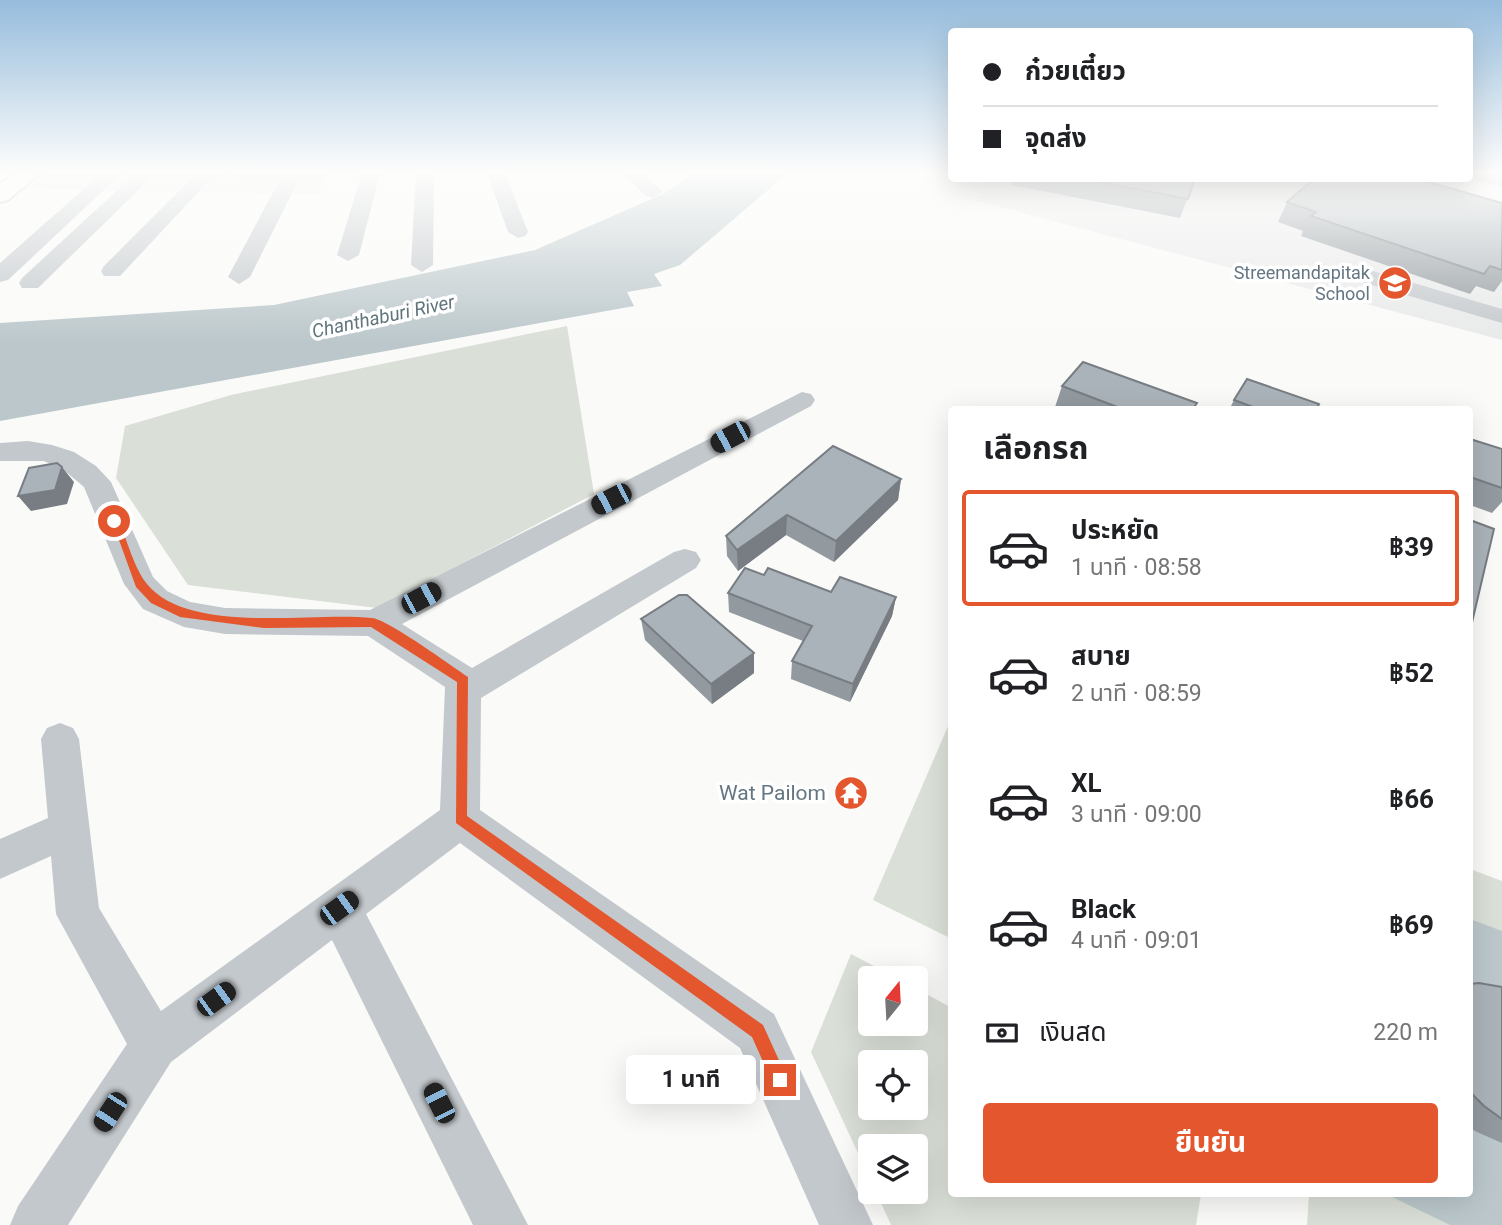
<!DOCTYPE html>
<html lang="th">
<meta charset="utf-8">
<style>
body{margin:0;font-family:Roboto,"Noto Sans Thai",sans-serif;background:#f2f2f2;color:#202124;height:100vh;display:flex;flex-direction:column;font-size:26px;white-space:nowrap}
*{box-sizing:border-box;margin:0}
p{font-size:23px;color:#757577}
.icon{flex:none;width:38px;height:38px;fill:none;stroke:currentColor;stroke-width:2;stroke-linecap:round;stroke-linejoin:round}
.map{position:relative;flex:1;overflow:hidden}
.sheet{position:absolute;left:948px;top:406px;width:525px;height:791px;display:flex;flex-direction:column;background:#fff;border-radius:7px;box-shadow:0 7px 28px #0002}
.sheet>*{flex:none}
.hud{position:absolute;left:948px;top:28px;width:525px;height:154px;border-radius:7px;box-shadow:0 7px 28px #0002;display:grid;align-content:center;height:154px;padding:0 35px;background:#fff}
.needle{width:46px;rotate:18deg}
.fabs{position:absolute;left:858px;top:966px;display:grid;gap:14px}
.fabs a{display:grid;place-items:center;width:70px;height:70px;border-radius:7px;background:#fff;box-shadow:0 7px 28px #0002;font-size:35px}
.end{position:absolute;width:32px;height:32px;margin:-16px;border:9px solid #e4572e;background:#fff;box-shadow:0 0 0 4px #fff}
.from{border-radius:50%}
.bubble{position:absolute;height:49px;border-radius:7px;background:#fff;box-shadow:0 7px 28px #0002;font-size:23px;font-weight:700;line-height:49px;text-align:center}
.car{position:absolute;width:21px;height:42px;margin:-21px -10px;border-radius:9px;box-shadow:0 0 5px 2px #0007;background:linear-gradient(#222 24%,#8ab4d8 0 40%,#222 0 76%,#8ab4d8 0 86%,#222 0)}
.hud b{display:flex;align-items:center;gap:24px;height:66px;font-size:26px}
.hud b+b{border-top:2px solid #e0e0e0}
.hud i{width:18px;height:18px;background:#202124}
ul{padding:0;list-style:none}
li{display:flex;align-items:center;gap:21px;height:116px;margin:0 14px 10px;padding:0 21px;border:4px solid transparent;border-radius:7px}
li div{flex:1}
li b{display:block;font-size:26px}
li em{font-style:normal;font-weight:700}
li.current{border-color:#e4572e}
li>.icon{width:63px;height:63px;stroke-width:1.5}
h2{padding:0 35px;font-size:32px;line-height:84px}
.pay{display:flex;align-items:center;gap:18px;height:77px;padding:0 35px;font-size:26px}
.pay p{margin-inline-start:auto}
.primary-button{display:flex;gap:14px;margin-top:auto;padding:14px 35px}
.primary-button a{flex:1;height:80px;border-radius:7px;background:#e4572e;color:#fff;font-size:28px;font-weight:700;line-height:80px;text-align:center}
.map>svg:first-child{display:block}
.built{fill:#e8e9e9}
.green{fill:#dadfd7;fill-rule:evenodd}
.water{fill:#bbc7cb}
.lines{fill:none;stroke-linecap:round;stroke-linejoin:round}
.secondary-casing{stroke:#b3babf;stroke-width:4}
.minor{fill:#c3c8cc;fill-rule:evenodd}
.secondary{fill:#fff;fill-rule:evenodd}
.wall{fill:#929a9f}
.shaded-wall{fill:#777d82}
.building{fill:#aab3b9;stroke:#777d82;stroke-width:2}
.route{fill:#e4572e}
.labels{text-anchor:middle;stroke-width:7;stroke-linejoin:round;paint-order:stroke}
.far-poi-label{font-size:18px;fill:#657683;stroke:#fff;text-anchor:end}
.far-water-label{font-size:19px;font-style:italic;fill:#60757c;stroke:#fff}
.poi-label{font-size:21px;fill:#657683;stroke:#fff;text-anchor:end}
</style>
<div class="map">
<svg width="1502" height="1225" viewBox="0 0 1502 1225">
<rect width="100%" height="100%" fill="#fafaf8"/>
<g class="built">
<path d="M 37,173 L 330,173 L 318,194 L 16,189 Z"/>
<path d="M 992,179 L 1349,179 L 1502,227 L 1502,340 L 974,200 Z"/>
</g>
<g class="green">
<path d="M 567,326 L 594,494 L 377,608 L 188,585 L 116,478 L 125,426 L 231,395 Z"/>
<path d="M 952,717 L 952,939 L 873,900 Z"/>
<path d="M 1470,869 L 1502,881 L 1502,1225 L 1307,1225 L 1309,1194 L 1470,1194 Z"/>
<path d="M 851,954 L 897,978 L 870,978 L 870,1024 L 915,1024 L 915,988 L 952,1008 L 952,1194 L 1201,1194 L 1196,1225 L 891,1225 L 876,1192 L 915,1192 L 915,1146 L 870,1146 L 870,1179 L 811,1052 ZM 870,1062 L 915,1062 L 915,1108 L 870,1108 Z"/>
</g>
<g class="water">
<path d="M 694,173 L 788,173 L 680,265 L 654,274 L 662,286 L 627,292 L 634,306 L 0,421 L 0,323 L 274,305 L 535,250 L 665,193 Z"/>
<path d="M 1470,919 L 1502,931 L 1502,1225 L 1450,1225 L 1386,1194 L 1470,1194 Z"/>
</g>
<g class="lines">
<g class="secondary-casing">
<path id="secondary" d="M 16,173 L 40,173 L 8,200 L 0,202 L 0,184 Z"/>
</g>
<g class="minor">
<path d="M 102,173 L 122,173 L 8,280 L 0,282 L 0,263 Z"/>
<path d="M 136,173 L 156,173 L 38,288 L 22,288 L 19,283 L 22,278 Z"/>
<path d="M 197,173 L 216,173 L 120,276 L 104,276 L 101,271 L 104,266 Z"/>
<path d="M 229,173 L 328,173 L 319,179 L 299,179 L 250,277 L 239,284 L 228,277 L 280,179 L 238,179 Z"/>
<path d="M 362,173 L 380,173 L 359,255 L 348,261 L 337,255 Z"/>
<path d="M 416,173 L 434,173 L 433,265 L 422,272 L 411,265 Z"/>
<path d="M 487,173 L 505,173 L 528,232 L 525,236 L 518,238 L 508,232 Z"/>
<path d="M 622,173 L 642,173 L 663,192 L 653,198 L 646,196 Z"/>
<path d="M 1470,173 L 1502,175 L 1502,187 L 1470,178 Z"/>
<path d="M 1356,266 L 1502,309 L 1502,323 L 1348,278 L 1345,273 Z"/>
<path d="M 802,392 L 811,394 L 815,400 L 811,406 L 402,624 L 472,668 L 674,552 L 685,549 L 696,552 L 701,560 L 696,568 L 481,698 L 480,810 L 774,1014 L 873,1225 L 819,1225 L 740,1048 L 460,843 L 366,914 L 528,1225 L 473,1225 L 332,940 L 171,1062 L 68,1225 L 10,1225 L 18,1206 L 127,1044 L 56,914 L 51,856 L 0,879 L 0,839 L 48,818 L 41,739 L 47,728 L 60,723 L 73,728 L 79,739 L 99,908 L 161,1011 L 440,810 L 445,687 L 368,636 L 225,634 L 184,627 L 143,609 L 124,584 L 84,487 L 65,471 L 44,461 L 0,461 L 0,443 L 28,441 L 52,445 L 74,452 L 96,466 L 111,482 L 153,577 L 167,591 L 190,602 L 225,608 L 370,610 Z"/>
</g>
<use href="#secondary" class="secondary"/>
</g>
<g class="wall">
<path d="M 1013,178 L 1195,178 L 1180,218 L 1012,185 Z"/>
<path d="M 1287,202 L 1502,203 L 1502,281 L 1494,292 L 1476,286 L 1470,294 L 1301,236 L 1303,231 L 1278,222 Z"/>
<path d="M 1062,386 L 1193,410 L 1060,410 L 1055,407 Z"/>
<path d="M 1234,400 L 1316,410 L 1229,410 Z"/>
<path d="M 1470,439 L 1502,449 L 1502,502 L 1492,513 L 1470,505 Z"/>
<path d="M 833,446 L 901,479 L 898,500 L 834,562 L 786,535 L 738,571 L 727,556 L 726,536 Z"/>
<path d="M 764,575 L 831,592 L 896,597 L 892,616 L 850,702 L 791,679 L 792,661 L 803,641 L 729,612 L 728,593 Z"/>
<path d="M 641,619 L 754,673 L 712,704 L 645,640 Z"/>
<path d="M 1470,984 L 1502,987 L 1502,1143 L 1477,1132 L 1470,1128 Z"/>
</g>
<g class="shaded-wall">
<path d="M 62,467 L 74,482 L 67,504 L 31,511 L 18,496 Z"/>
<path d="M 901,479 L 898,500 L 834,562 L 836,541 Z"/>
<path d="M 787,515 L 786,535 L 738,571 L 737,550 Z"/>
<path d="M 896,597 L 892,616 L 850,702 L 853,684 Z"/>
<path d="M 754,653 L 754,673 L 712,704 L 711,684 Z"/>
</g>
<g class="building">
<path d="M 1080,178 L 1195,178 L 1188,199 Z"/>
<path d="M 1315,178 L 1415,178 L 1502,203 L 1502,270 L 1490,266 L 1484,274 L 1311,216 L 1316,212 L 1287,202 Z"/>
<path d="M 1083,362 L 1197,403 L 1192,410 L 1125,410 L 1062,386 Z"/>
<path d="M 1247,379 L 1319,404 L 1316,410 L 1261,410 L 1234,400 Z"/>
<path d="M 1470,439 L 1502,449 L 1502,488 L 1470,477 Z"/>
<path d="M 833,446 L 901,479 L 836,541 L 787,515 L 737,550 L 726,536 Z"/>
<path d="M 57,463 L 62,467 L 55,490 L 18,496 L 29,468 Z"/>
<path d="M 1470,520 L 1494,529 L 1470,631 Z"/>
<path d="M 745,568 L 764,575 L 768,568 L 831,592 L 840,577 L 896,597 L 853,684 L 792,661 L 812,626 L 728,593 Z"/>
<path d="M 679,595 L 687,595 L 754,653 L 711,684 L 641,619 Z"/>
<path d="M 1479,983 L 1502,987 L 1502,1119 L 1484,1106 L 1470,1092 L 1470,984 Z"/>
</g>
<linearGradient id="sky" x2="0" y2="1"><stop stop-color="#96bcdc"/><stop offset="0.5" stop-color="#fdfdfc"/><stop offset="1" stop-color="#fdfdfc" stop-opacity="0"/></linearGradient>
<rect width="1502" height="344" fill="url(#sky)"/>
<path class="route" d="M 111,518 L 119,521 C 127,540 134,568 147,584 C 190,636 312,611 372,618 C 389,620 450,665 468,677 L 467,816 L 763,1025 L 788,1080 L 786,1086 L 774,1086 L 752,1037 L 456,823 L 457,682 L 371,627 L 264,628 L 180,617 L 151,603 L 136,587 Z"/>
<defs>
<g id="school-disc" transform="scale(1.75)"><circle r="9.5" fill="#e4572e" stroke="#fff"/><path d="M0-5L7-2L0 1L-7-2ZM-4 1L0 2.5L4 1V4Q0 6-4 4Z" fill="#fff"/></g>
<g id="temple-disc" transform="scale(1.75)"><circle r="9.5" fill="#e4572e" stroke="#fff"/><path d="M0-6L5-2H3V0L6.5 2.5H4V6H1.5V3h-3V6H-4V2.5H-6.5L-3 0V-2H-5Z" fill="#fff"/></g>
</defs>
<g fill-rule="evenodd">
<use href="#school-disc" x="1395" y="283"/>
<use href="#temple-disc" x="851" y="793"/>
</g>
<g class="labels">
<g class="far-poi-label">
<text x="1370" y="279">Streemandapitak<tspan x="1370" dy="21">School</tspan></text>
</g>
<g class="far-water-label">
<text transform="translate(383 316) rotate(-12)" y="7">Chanthaburi River</text>
</g>
<g class="poi-label">
<text x="826" y="800">Wat Pailom</text>
</g>
</g>
</svg>
<div class="fabs">
<a><svg class="needle" viewBox="-14 -14 28 28"><path d="M0-13l5 13h-10z" fill="#e53935"/><path d="M0 13l5-13h-10z" fill="#757577"/></svg></a>
<a><svg class="icon" aria-label="locate" viewBox="0 0 24 24"><circle cx="12" cy="12" r="6"/><path d="M12 2v4M12 18v4M2 12h4M18 12h4"/></svg></a>
<a><svg class="icon" aria-label="layers" viewBox="0 0 24 24"><path d="M12 4l9 5-9 5-9-5zM3 14l9 5 9-5"/></svg></a>
</div>
<i class="end from" style="left:114px;top:521px"></i>
<i class="end" style="left:780px;top:1080px"></i>
<div class="bubble" style="left:626px;top:1055px;width:130px">1 นาที</div>
<i class="car" style="left:730px;top:437px;rotate:242deg"></i>
<i class="car" style="left:611px;top:499px;rotate:243deg"></i>
<i class="car" style="left:421px;top:598px;rotate:62deg"></i>
<i class="car" style="left:339px;top:908px;rotate:54deg"></i>
<i class="car" style="left:216px;top:999px;rotate:54deg"></i>
<i class="car" style="left:439px;top:1103px;rotate:333deg"></i>
<i class="car" style="left:110px;top:1112px;rotate:213deg"></i>
<div class="hud">
<b><i class="from"></i>ก๋วยเตี๋ยว</b>
<b><i></i>จุดส่ง</b>
</div>
<section class="sheet">
<h2>เลือกรถ</h2>
<ul>
<li class="current"><svg class="icon" aria-label="car" viewBox="0 0 24 24"><path d="M5 17H2v-5l4-1 3-4h7l3 4 3 1v5h-3M9 17h6M6 11h13"/><circle cx="7" cy="17" r="2"/><circle cx="17" cy="17" r="2"/></svg><div><b>ประหยัด</b><p>1 นาที · 08:58</p></div><em>฿39</em></li>
<li><svg class="icon" aria-label="car" viewBox="0 0 24 24"><path d="M5 17H2v-5l4-1 3-4h7l3 4 3 1v5h-3M9 17h6M6 11h13"/><circle cx="7" cy="17" r="2"/><circle cx="17" cy="17" r="2"/></svg><div><b>สบาย</b><p>2 นาที · 08:59</p></div><em>฿52</em></li>
<li><svg class="icon" aria-label="car" viewBox="0 0 24 24"><path d="M5 17H2v-5l4-1 3-4h7l3 4 3 1v5h-3M9 17h6M6 11h13"/><circle cx="7" cy="17" r="2"/><circle cx="17" cy="17" r="2"/></svg><div><b>XL</b><p>3 นาที · 09:00</p></div><em>฿66</em></li>
<li><svg class="icon" aria-label="car" viewBox="0 0 24 24"><path d="M5 17H2v-5l4-1 3-4h7l3 4 3 1v5h-3M9 17h6M6 11h13"/><circle cx="7" cy="17" r="2"/><circle cx="17" cy="17" r="2"/></svg><div><b>Black</b><p>4 นาที · 09:01</p></div><em>฿69</em></li>
</ul>
<div class="pay"><svg class="icon" aria-label="cash" viewBox="0 0 24 24"><path d="M3 7h18v10H3z"/><circle cx="12" cy="12" r="2"/></svg>เงินสด<p>220 m</p></div>
<div class="primary-button"><a>ยืนยัน</a></div>
</section>
</div>
